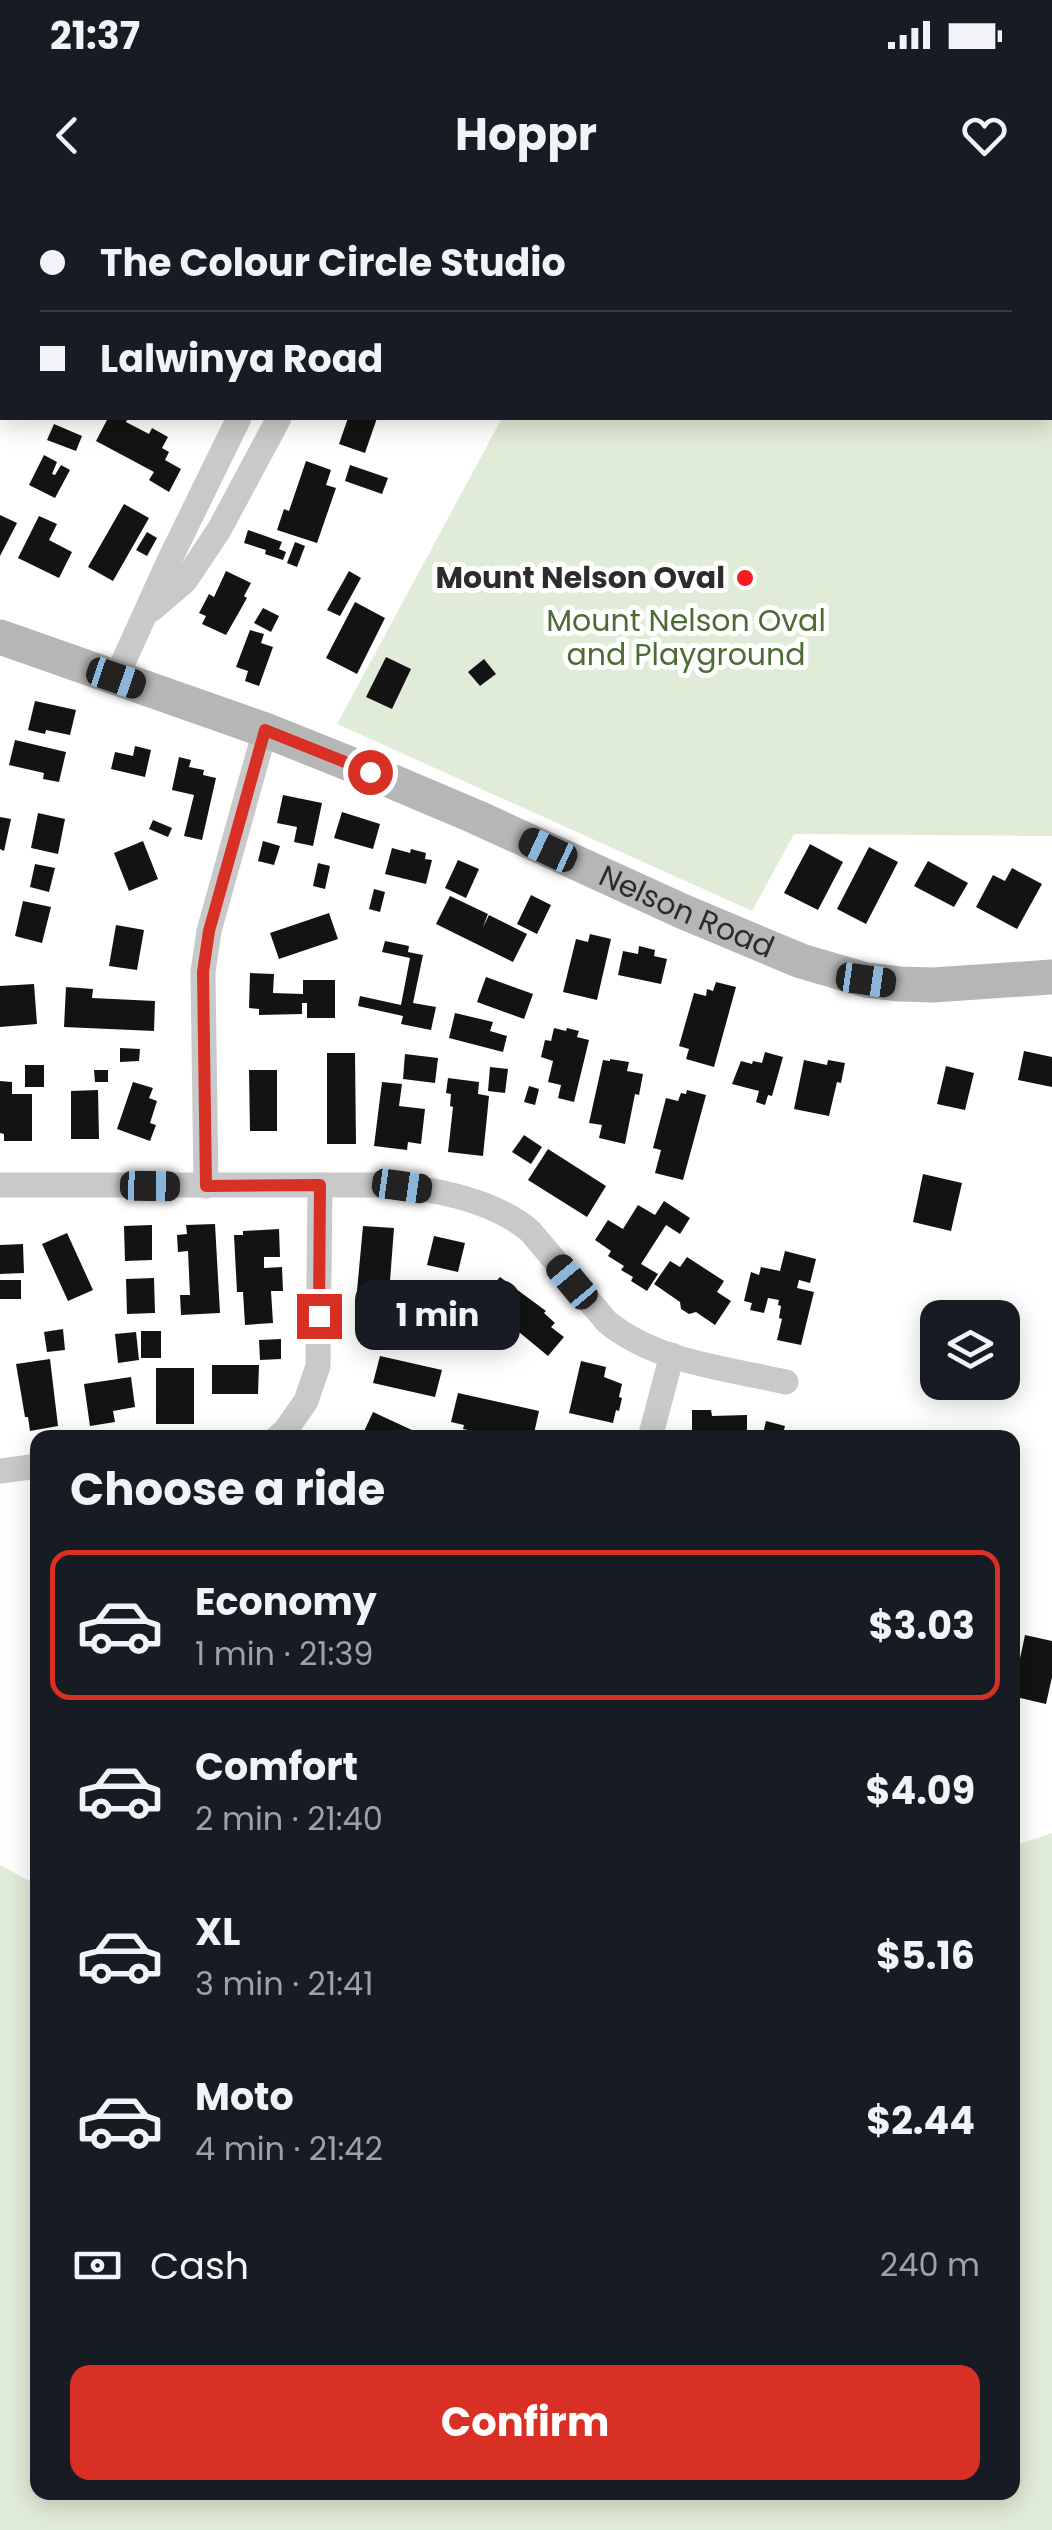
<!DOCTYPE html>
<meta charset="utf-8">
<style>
body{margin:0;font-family:Poppins,sans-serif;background:#242831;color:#f1f3f6;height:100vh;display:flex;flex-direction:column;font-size:38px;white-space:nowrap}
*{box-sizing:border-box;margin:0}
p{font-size:32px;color:#9ea1a6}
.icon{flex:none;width:55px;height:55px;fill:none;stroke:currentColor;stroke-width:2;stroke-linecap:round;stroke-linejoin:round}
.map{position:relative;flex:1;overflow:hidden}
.panel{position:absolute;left:30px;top:1230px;width:990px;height:1070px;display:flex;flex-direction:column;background:#171b24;border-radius:20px;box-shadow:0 5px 25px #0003}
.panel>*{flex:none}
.hud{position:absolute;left:0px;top:0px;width:1052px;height:220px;box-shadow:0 5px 25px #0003;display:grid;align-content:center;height:220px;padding:0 40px;background:#171b24}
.controls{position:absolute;left:920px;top:1100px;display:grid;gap:20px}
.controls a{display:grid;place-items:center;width:100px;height:100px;border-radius:20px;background:#171b24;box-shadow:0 5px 25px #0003;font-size:50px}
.end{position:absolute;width:45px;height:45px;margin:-22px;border:12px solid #d93025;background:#fff;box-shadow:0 0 0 5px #fff}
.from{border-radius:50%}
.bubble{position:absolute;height:70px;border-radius:20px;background:#171b24;box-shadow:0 5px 25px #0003;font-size:32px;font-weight:700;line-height:70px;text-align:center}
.car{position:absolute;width:30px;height:60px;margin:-30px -15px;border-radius:12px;box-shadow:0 0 8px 2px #0007;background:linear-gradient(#222 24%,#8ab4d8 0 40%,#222 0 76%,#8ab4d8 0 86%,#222 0)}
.hud b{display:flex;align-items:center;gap:35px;height:95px;font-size:38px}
.hud b+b{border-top:2px solid #363941}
.hud i{width:25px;height:25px;background:#f1f3f6}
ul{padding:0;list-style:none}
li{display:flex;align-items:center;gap:30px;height:150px;margin:0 20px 15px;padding:0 20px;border:5px solid transparent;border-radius:20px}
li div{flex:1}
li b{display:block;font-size:38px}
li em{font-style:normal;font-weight:700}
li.selected{border-color:#d93025}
li>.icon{width:90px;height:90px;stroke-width:1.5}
h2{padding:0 40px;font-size:45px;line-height:120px}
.pay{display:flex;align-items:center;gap:25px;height:110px;padding:0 40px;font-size:38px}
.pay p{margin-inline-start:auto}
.action{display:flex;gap:20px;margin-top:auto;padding:20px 40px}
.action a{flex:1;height:115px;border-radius:20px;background:#d93025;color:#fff;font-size:40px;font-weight:700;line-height:115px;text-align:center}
.status{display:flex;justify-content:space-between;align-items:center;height:70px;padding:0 50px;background:#171b24;direction:ltr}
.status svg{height:28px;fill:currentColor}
header{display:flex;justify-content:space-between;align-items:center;height:130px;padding:0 40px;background:#171b24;font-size:45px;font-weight:700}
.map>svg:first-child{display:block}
.green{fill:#e1ecd8}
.building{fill:#131313}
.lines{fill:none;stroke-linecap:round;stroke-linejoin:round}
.minor{stroke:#c9c9c9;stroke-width:25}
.secondary{stroke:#b6b6b6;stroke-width:35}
.route{stroke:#d93025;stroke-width:12}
.poi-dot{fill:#f61b20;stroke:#fff;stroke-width:4}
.labels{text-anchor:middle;stroke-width:10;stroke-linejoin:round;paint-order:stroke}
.poi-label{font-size:30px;font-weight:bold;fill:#2c2c2c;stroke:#fff;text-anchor:end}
.park-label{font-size:30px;fill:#4c6c36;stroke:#fff}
.street-label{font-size:30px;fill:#2c2c2c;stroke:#fff}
</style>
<div class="status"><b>21:37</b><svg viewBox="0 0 49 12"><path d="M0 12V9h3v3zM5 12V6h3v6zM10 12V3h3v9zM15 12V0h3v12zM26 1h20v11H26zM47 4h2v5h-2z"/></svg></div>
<header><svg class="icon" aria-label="back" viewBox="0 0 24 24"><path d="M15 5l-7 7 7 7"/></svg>Hoppr<svg class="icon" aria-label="heart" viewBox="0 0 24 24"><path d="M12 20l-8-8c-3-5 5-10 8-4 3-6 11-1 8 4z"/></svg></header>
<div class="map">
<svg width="1052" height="2330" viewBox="0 0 1052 2330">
<rect width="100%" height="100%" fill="#fff"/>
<g class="green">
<path d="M 1050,205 L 1052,205 L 1052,636 L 794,634 L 752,711 L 337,524 L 502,218 L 1050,218 Z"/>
<path d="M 1052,1633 L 1052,2330 L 0,2330 L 0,1665 L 37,1685 L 38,2292 L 1012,2292 L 1013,1646 Z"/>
</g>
<g class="building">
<path d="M 108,218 L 128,218 L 126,222 L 149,234 L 152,228 L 168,237 L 162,248 L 169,252 L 165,260 L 181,269 L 169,292 L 149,280 L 154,272 L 96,241 Z"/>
<path d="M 348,218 L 377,218 L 365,253 L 339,244 Z"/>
<path d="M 54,224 L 82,236 L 76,251 L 47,240 Z"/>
<path d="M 44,255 L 57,262 L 52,274 L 55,275 L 61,265 L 70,270 L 55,298 L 29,285 Z"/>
<path d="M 306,261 L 331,270 L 326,285 L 336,288 L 317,343 L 277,330 L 284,309 L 289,311 Z"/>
<path d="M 350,265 L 388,278 L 382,294 L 345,281 Z"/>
<path d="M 124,304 L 149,318 L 113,381 L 88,367 Z"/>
<path d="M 0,315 L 17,323 L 0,356 Z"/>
<path d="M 39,316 L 57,324 L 49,340 L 72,352 L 59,378 L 18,358 Z"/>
<path d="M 248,330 L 282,342 L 279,349 L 286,352 L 283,360 L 265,354 L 266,350 L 244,343 Z"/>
<path d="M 147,332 L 157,338 L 147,356 L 136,350 Z"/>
<path d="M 295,342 L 305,346 L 297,367 L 287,363 Z"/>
<path d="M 226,371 L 251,383 L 244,396 L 247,398 L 226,435 L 202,424 L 206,416 L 199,413 L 209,394 L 214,397 Z"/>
<path d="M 349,371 L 361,378 L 340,416 L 327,410 Z"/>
<path d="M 355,402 L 385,418 L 357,474 L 326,458 Z"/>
<path d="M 263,408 L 279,416 L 271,432 L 254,423 Z"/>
<path d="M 250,430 L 264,434 L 261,443 L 273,447 L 259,486 L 245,481 L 248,471 L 236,467 Z"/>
<path d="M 386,457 L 411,469 L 392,509 L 366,497 Z"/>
<path d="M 484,459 L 496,474 L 480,486 L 468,472 Z"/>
<path d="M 35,501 L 76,510 L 70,535 L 46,530 L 45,534 L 28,530 Z"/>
<path d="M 15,540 L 66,552 L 59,582 L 43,579 L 44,573 L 9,565 Z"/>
<path d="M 135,546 L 151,550 L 145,577 L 111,569 L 115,552 L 133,556 Z"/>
<path d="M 179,557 L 191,560 L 189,567 L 204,570 L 203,575 L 216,578 L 202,640 L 184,636 L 194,595 L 172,590 Z"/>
<path d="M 283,595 L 322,603 L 313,646 L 294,642 L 297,627 L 277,623 Z"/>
<path d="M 342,612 L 380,624 L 373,649 L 334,638 Z"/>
<path d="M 38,613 L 65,619 L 58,654 L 31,648 Z"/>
<path d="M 0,617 L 11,619 L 4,651 L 0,649 Z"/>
<path d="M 153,620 L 172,628 L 168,637 L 149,629 Z"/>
<path d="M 143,641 L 158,679 L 129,691 L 114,653 Z"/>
<path d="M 263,641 L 280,646 L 274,665 L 258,661 Z"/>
<path d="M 810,644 L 843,662 L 818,710 L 784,693 Z"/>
<path d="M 869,647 L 898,662 L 866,724 L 837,709 Z"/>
<path d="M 392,648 L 410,653 L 411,649 L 426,653 L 425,659 L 432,660 L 426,684 L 385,674 Z"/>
<path d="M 458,660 L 479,669 L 466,698 L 445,688 Z"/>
<path d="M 928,661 L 968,683 L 954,707 L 914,686 Z"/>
<path d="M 318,663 L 330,666 L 325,689 L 313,686 Z"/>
<path d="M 35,664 L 55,668 L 49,692 L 30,687 Z"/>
<path d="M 1012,668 L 1042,684 L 1017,729 L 976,707 L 993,675 L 1005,681 Z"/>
<path d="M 374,689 L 385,692 L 380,712 L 369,709 Z"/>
<path d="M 531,695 L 551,705 L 537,734 L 517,724 Z"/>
<path d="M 450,696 L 488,714 L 483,727 L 489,715 L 527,734 L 513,762 L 436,724 Z"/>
<path d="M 23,701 L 51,707 L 42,743 L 15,736 Z"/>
<path d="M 329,713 L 338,739 L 279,759 L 270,733 Z"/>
<path d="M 116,725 L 144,730 L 137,770 L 109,766 Z"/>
<path d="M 590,734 L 611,739 L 597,800 L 563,792 L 576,739 L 588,742 Z"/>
<path d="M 385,741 L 409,746 L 408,752 L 423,755 L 413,803 L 436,807 L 431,830 L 401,824 L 403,816 L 358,806 L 360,796 L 401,805 L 410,758 L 382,752 Z"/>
<path d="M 639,746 L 655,750 L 654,756 L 667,759 L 661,784 L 618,775 L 623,751 L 638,754 Z"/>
<path d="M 250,773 L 274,774 L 273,793 L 303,794 L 303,780 L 335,780 L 335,818 L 307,818 L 307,803 L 302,803 L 302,814 L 259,815 L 259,809 L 249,808 Z"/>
<path d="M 486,777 L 533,794 L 524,819 L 477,802 Z"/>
<path d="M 716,782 L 736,787 L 714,867 L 686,859 L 689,849 L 679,846 L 694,793 L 706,796 L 707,789 L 713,791 Z"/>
<path d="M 34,784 L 37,824 L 0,827 L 0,786 Z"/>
<path d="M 66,787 L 93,789 L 92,798 L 155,801 L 154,831 L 64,827 Z"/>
<path d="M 455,813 L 493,822 L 490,831 L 507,836 L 503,852 L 449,838 Z"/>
<path d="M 554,828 L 566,831 L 567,828 L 579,831 L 577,837 L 589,840 L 574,902 L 558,898 L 561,885 L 548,882 L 553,861 L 541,857 L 545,840 L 551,841 Z"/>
<path d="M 120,848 L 140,849 L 139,861 L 120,862 Z"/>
<path d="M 1024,851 L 1052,857 L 1052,887 L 1018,880 Z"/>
<path d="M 765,852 L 783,857 L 772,896 L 768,895 L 765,905 L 756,902 L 759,891 L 732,884 L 741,861 L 752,864 L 753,861 L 762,863 Z"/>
<path d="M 327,853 L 355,853 L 356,944 L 327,944 Z"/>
<path d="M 405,854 L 438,858 L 435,883 L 403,879 Z"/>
<path d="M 610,859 L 629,862 L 627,871 L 643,874 L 639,895 L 635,894 L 625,944 L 599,938 L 602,925 L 589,923 L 603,860 L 610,861 Z"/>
<path d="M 804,860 L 827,865 L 828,860 L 845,863 L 841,883 L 837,882 L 829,916 L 794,909 Z"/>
<rect x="25" y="865" width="19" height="22"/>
<path d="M 946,866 L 974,873 L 965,910 L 937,904 Z"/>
<path d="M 490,867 L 508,869 L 505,893 L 488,891 Z"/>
<path d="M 94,870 L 108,870 L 108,882 L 95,882 Z"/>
<path d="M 249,870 L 277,870 L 277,931 L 250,931 Z"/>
<path d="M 448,878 L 479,882 L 478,894 L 489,896 L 483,956 L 448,952 L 453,907 L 450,906 L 451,894 L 446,893 Z"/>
<path d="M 0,881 L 12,882 L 12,894 L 32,894 L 32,941 L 4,941 L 4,934 L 0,933 Z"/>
<path d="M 133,882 L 153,888 L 149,898 L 157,901 L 150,923 L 156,925 L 150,941 L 117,929 Z"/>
<path d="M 382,882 L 402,884 L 399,906 L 425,909 L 421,944 L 408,942 L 407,950 L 374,946 Z"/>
<path d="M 529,886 L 539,889 L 535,905 L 524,902 Z"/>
<path d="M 98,890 L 99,939 L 71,939 L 71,891 Z"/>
<path d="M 687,890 L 706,895 L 683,980 L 655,973 L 661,950 L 653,948 L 666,898 L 678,901 L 681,893 L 686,894 Z"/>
<path d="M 524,935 L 542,947 L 531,964 L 512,952 Z"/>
<path d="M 548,949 L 606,986 L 587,1017 L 528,980 Z"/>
<path d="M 923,974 L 962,983 L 951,1031 L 913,1022 Z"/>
<path d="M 664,1001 L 690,1018 L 680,1034 L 666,1025 L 641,1064 L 658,1074 L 647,1091 L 631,1081 L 633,1077 L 621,1070 L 624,1066 L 608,1056 L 611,1051 L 595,1040 L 608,1020 L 623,1029 L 638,1005 L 655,1015 Z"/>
<path d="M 215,1024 L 220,1113 L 181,1115 L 180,1095 L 190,1095 L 188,1051 L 178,1052 L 177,1035 L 187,1034 L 186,1025 Z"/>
<path d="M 152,1025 L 152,1060 L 125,1061 L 124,1026 Z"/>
<path d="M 363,1026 L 394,1028 L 389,1094 L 357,1091 Z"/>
<path d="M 279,1029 L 280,1057 L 264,1057 L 264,1068 L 282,1067 L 283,1091 L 271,1091 L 273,1123 L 245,1125 L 243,1092 L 237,1092 L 234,1035 L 243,1035 L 243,1031 Z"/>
<path d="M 67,1033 L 93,1090 L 68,1101 L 42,1044 Z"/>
<path d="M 434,1036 L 465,1043 L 458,1072 L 427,1065 Z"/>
<path d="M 23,1044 L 24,1073 L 0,1074 L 0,1045 Z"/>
<path d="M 785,1051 L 816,1059 L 810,1083 L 799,1080 L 797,1088 L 814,1092 L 801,1145 L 777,1140 L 782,1119 L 779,1118 L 781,1106 L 778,1105 L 779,1100 L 768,1098 L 764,1113 L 750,1110 L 752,1103 L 744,1101 L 751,1072 L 759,1075 L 761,1067 L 780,1071 Z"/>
<path d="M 687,1057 L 724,1081 L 717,1092 L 731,1101 L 715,1125 L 696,1112 L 689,1114 L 681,1109 L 680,1102 L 654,1084 L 670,1061 L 680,1067 Z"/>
<path d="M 500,1077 L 546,1111 L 544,1113 L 555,1123 L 551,1127 L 564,1137 L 548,1156 L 480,1100 Z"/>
<path d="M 154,1078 L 155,1113 L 127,1114 L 126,1079 Z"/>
<rect x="0" y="1080" width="21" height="19"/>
<path d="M 392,1094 L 404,1096 L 401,1117 L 389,1115 Z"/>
<path d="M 422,1100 L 454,1107 L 447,1135 L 415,1128 Z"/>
<path d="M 63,1129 L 65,1150 L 47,1152 L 44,1132 Z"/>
<rect x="141" y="1131" width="20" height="27"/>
<path d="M 136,1132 L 139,1160 L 118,1163 L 115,1134 Z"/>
<path d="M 281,1139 L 281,1159 L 260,1160 L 259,1140 Z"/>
<path d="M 380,1156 L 442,1170 L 435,1197 L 373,1183 Z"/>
<path d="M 50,1159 L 58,1226 L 30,1231 L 28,1217 L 25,1217 L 16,1164 Z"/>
<path d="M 581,1161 L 606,1167 L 604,1177 L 622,1184 L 619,1197 L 622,1198 L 619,1211 L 616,1210 L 613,1223 L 569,1213 Z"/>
<path d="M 212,1165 L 259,1165 L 258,1194 L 212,1194 Z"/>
<rect x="156" y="1168" width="38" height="56"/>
<path d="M 131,1177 L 135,1207 L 113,1211 L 115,1222 L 90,1226 L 84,1184 Z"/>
<path d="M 458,1193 L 539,1211 L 533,1238 L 512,1233 L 511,1238 L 505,1238 L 463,1229 L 464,1225 L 451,1222 Z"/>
<path d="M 692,1210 L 711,1210 L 712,1216 L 747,1215 L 747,1238 L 692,1238 Z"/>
<path d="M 373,1212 L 414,1231 L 411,1238 L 361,1238 Z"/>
<path d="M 766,1221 L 785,1226 L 782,1238 L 762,1238 Z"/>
<path d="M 1025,1435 L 1052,1441 L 1052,1477 L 1046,1504 L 1012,1496 Z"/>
</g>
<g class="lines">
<g class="minor">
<path d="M 574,0 L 588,2"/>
<path d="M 367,2 L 368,0"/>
<path d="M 1050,87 L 1052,87"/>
<path d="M 151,410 L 185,381 L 219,330 L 279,218"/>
<path d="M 116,478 L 169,361 L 239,218"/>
<path d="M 0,985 L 380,985 C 429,987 492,999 530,1031 L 607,1122 C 656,1162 725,1168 786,1182"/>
<path d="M 206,986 L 203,772 L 209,731 L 265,530"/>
<path d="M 277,1238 L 285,1231 L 306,1201 L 318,1166 L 320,985"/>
<path d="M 650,1238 L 672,1155"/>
<path d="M 0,1271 L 38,1266"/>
</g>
<path class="secondary" id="s1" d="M 0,437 L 265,530 L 370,572 L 476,617 L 684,712 L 801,761 L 866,780 L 900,784 L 933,785 L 1052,777"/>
</g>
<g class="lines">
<path class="route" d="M 319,1116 L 320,985 L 206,986 L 203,772 L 209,731 L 265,530 L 370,572"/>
</g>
<circle class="poi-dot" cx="745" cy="378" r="10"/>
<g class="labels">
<g class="poi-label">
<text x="725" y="388">Mount Nelson Oval</text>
</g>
<g class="park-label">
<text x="686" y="431">Mount Nelson Oval<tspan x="686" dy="34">and Playground</tspan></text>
</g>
<g class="street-label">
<text dy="10" stroke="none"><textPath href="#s1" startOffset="740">Nelson Road</textPath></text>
</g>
</g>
</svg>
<div class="controls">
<a><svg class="icon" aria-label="layers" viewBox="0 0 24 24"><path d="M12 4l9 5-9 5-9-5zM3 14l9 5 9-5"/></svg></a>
</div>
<i class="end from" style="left:370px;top:572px"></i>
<i class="end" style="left:319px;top:1116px"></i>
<div class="bubble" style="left:355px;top:1080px;width:165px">1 min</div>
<i class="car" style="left:116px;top:478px;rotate:109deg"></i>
<i class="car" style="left:548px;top:650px;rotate:295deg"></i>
<i class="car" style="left:866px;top:780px;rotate:98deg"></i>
<i class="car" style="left:150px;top:986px;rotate:91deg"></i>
<i class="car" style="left:402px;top:986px;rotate:98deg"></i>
<i class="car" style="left:572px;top:1082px;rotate:320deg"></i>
<div class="hud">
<b><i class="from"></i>The Colour Circle Studio</b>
<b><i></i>Lalwinya Road</b>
</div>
<section class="panel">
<h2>Choose a ride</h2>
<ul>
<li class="selected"><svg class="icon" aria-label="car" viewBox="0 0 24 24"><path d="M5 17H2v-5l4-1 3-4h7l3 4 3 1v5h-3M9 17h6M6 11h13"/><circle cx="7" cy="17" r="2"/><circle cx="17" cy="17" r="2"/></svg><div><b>Economy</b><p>1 min · 21:39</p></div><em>$3.03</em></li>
<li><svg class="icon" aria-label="car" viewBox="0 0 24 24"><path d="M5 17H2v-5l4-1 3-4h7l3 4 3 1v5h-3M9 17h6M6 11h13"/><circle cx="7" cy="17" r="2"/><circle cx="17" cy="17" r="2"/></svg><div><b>Comfort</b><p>2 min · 21:40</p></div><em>$4.09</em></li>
<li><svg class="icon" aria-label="car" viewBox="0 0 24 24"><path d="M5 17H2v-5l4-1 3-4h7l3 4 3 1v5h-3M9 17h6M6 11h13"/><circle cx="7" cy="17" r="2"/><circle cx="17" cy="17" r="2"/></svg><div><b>XL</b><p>3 min · 21:41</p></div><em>$5.16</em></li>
<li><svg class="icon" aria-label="car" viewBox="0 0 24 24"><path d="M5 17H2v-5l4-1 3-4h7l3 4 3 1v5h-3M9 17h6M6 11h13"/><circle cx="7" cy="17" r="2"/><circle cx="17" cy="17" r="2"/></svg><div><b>Moto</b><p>4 min · 21:42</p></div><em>$2.44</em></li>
</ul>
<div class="pay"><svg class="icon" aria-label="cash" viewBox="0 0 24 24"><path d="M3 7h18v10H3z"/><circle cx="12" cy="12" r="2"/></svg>Cash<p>240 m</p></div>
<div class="action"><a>Confirm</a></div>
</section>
</div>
